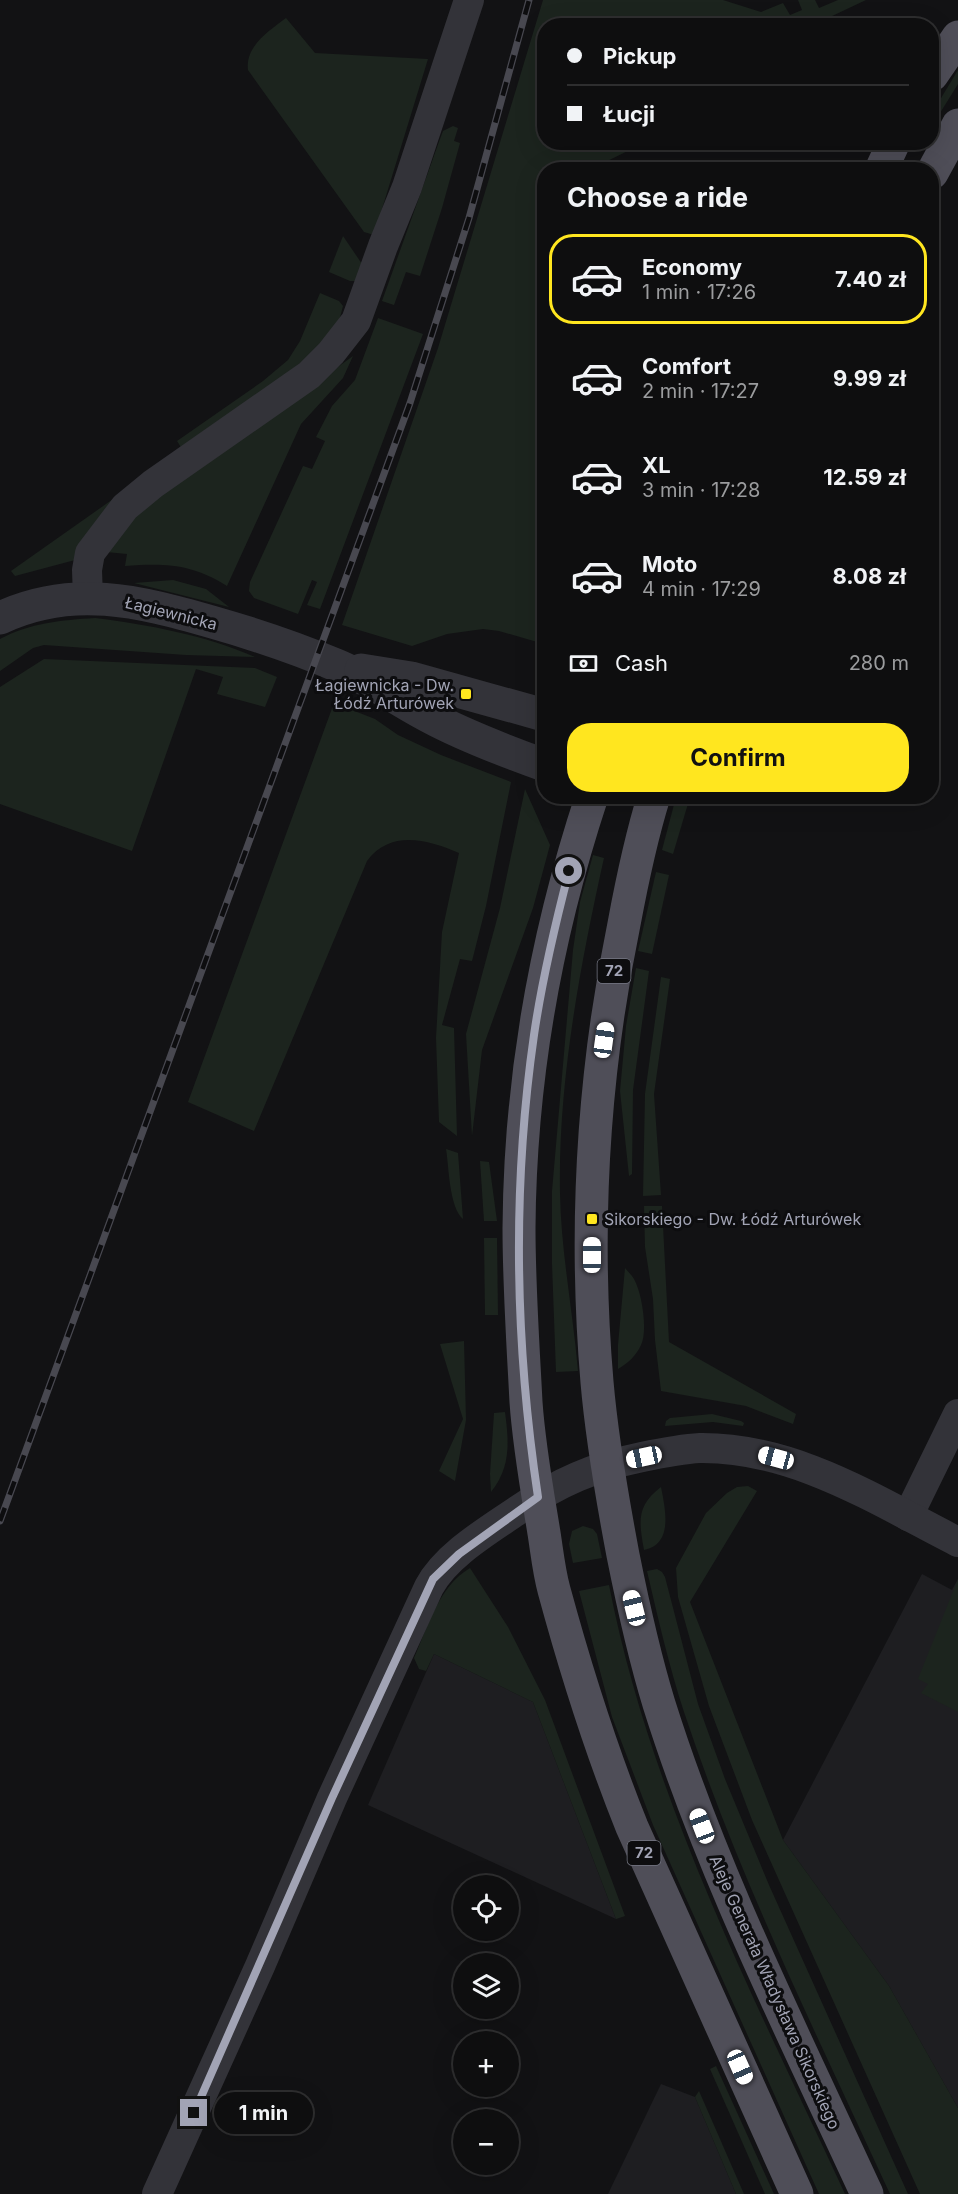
<!DOCTYPE html>
<meta charset="utf-8">
<style>
body{margin:0;font-family:Inter,sans-serif;background:#171718;color:#f1f3f6;height:100vh;display:flex;flex-direction:column;font-size:22px;white-space:nowrap}
*{box-sizing:border-box;margin:0}
p{font-size:20px;color:#9b9c9e}
.icon{flex:none;width:33px;height:33px;fill:none;stroke:currentColor;stroke-width:2;stroke-linecap:round;stroke-linejoin:round}
.map{position:relative;flex:1;overflow:hidden}
.panel{position:absolute;left:537px;top:162px;width:402px;height:642px;display:flex;flex-direction:column;background:#0e0e0f;border-radius:24px;box-shadow:0 6px 24px #0002,0 0 0 2px #2e2e2f}
.panel>*{flex:none}
.guide{position:absolute;left:537px;top:18px;width:402px;height:132px;border-radius:24px;box-shadow:0 6px 24px #0002,0 0 0 2px #2e2e2f;display:grid;align-content:center;height:132px;padding:0 30px;background:#0e0e0f}
.fabs{position:absolute;left:453px;top:1875px;display:grid;gap:12px}
.fabs a{display:grid;place-items:center;width:66px;height:66px;border-radius:50%;background:#0e0e0f;box-shadow:0 6px 24px #0002,0 0 0 2px #2e2e2f;font-size:30px}
.end{position:absolute;width:27px;height:27px;margin:-14px;border:8px solid #a2a4b5;background:#111;box-shadow:0 0 0 3px #111}
.from{border-radius:50%}
.bubble{position:absolute;height:42px;border-radius:21px;background:#0e0e0f;box-shadow:0 6px 24px #0002,0 0 0 2px #2e2e2f;font-size:20px;font-weight:700;line-height:42px;text-align:center}
.car{position:absolute;width:18px;height:36px;margin:-18px -9px;border-radius:8px;box-shadow:0 0 4px 2px #0007;background:linear-gradient(#fff 24%,#345 0 40%,#fff 0 76%,#345 0 86%,#fff 0)}
.guide b{display:flex;align-items:center;gap:21px;height:57px;font-size:22px}
.guide b+b{border-top:2px solid #2e2e2f}
.guide i{width:15px;height:15px;background:#f1f3f6}
ul{padding:0;list-style:none}
li{display:flex;align-items:center;gap:18px;height:90px;margin:0 12px 9px;padding:0 18px;border:3px solid transparent;border-radius:24px}
li div{flex:1}
li b{display:block;font-size:22px}
li em{font-style:normal;font-weight:700}
li.active{border-color:#ffe61f}
li>.icon{width:54px;height:54px;stroke-width:1.5}
h2{padding:0 30px;font-size:27px;line-height:72px}
.pay{display:flex;align-items:center;gap:15px;height:66px;padding:0 30px;font-size:22px}
.pay p{margin-inline-start:auto}
.primary-button{display:flex;gap:12px;margin-top:auto;padding:12px 30px}
.primary-button a{flex:1;height:69px;border-radius:24px;background:#ffe61f;color:#111;font-size:24px;font-weight:700;line-height:69px;text-align:center}
.map>svg:first-child{display:block}
.built{fill:#1e1e21}
.green{fill:#1c241e}
.lines{fill:none;stroke-linecap:round;stroke-linejoin:round}
.minor{stroke:#333339;stroke-width:30}
.tertiary{stroke:#333339;stroke-width:33}
.primary{stroke:#4f4e58;stroke-width:33}
.rail-casing{stroke:#484850;stroke-width:7}
.rail{stroke:#0d0d0f;stroke-width:4.5;stroke-dasharray:14;stroke-linecap:butt}
.route{stroke:#a2a4b5;stroke-width:8}
.poi-dot{fill:#ffe61f;stroke:#0d0d0f;stroke-width:2}
.labels{text-anchor:middle;stroke-width:6;stroke-linejoin:round;paint-order:stroke}
.shield{fill:#0d0d0f;stroke:#757783;stroke-width:1.5}
.shield-label{font-size:15px;font-weight:bold;fill:#a2a4b5}
.street-label{font-size:16px;fill:#a2a4b5;stroke:#0d0d0f}
.poi-label{font-size:16px;fill:#a2a4b5;stroke:#0d0d0f;text-anchor:end}
</style>
<div class="map">
<svg width="958" height="2194" viewBox="0 0 958 2194">
<rect width="100%" height="100%" fill="#121214"/>
<g class="built">
<path d="M 922,1574 L 952,1590 L 958,1579 L 958,2108 L 889,1986 L 783,1840 Z"/>
<path d="M 434,1654 L 533,1702 L 616,1919 L 368,1805 Z"/>
<path d="M 661,2084 L 695,2097 L 736,2194 L 608,2194 Z"/>
</g>
<g class="green">
<path d="M 543,0 L 723,0 L 761,12 L 783,3 L 790,15 L 802,10 L 798,0 L 815,0 L 819,8 L 838,0 L 866,0 L 813,25 L 544,26 L 544,142 L 644,143 L 591,169 L 544,170 L 544,644 L 499,631 L 483,629 L 447,634 L 412,646 L 342,625 L 438,348 Z"/>
<path d="M 286,18 L 315,53 L 428,59 L 374,235 L 364,232 L 248,70 C 245,46 269,31 286,18 Z"/>
<path d="M 958,70 L 958,84 L 932,126 L 932,113 Z"/>
<path d="M 453,126 L 458,128 L 454,141 L 460,143 L 442,208 L 420,276 L 406,272 L 394,305 L 382,301 L 440,139 L 443,131 Z"/>
<path d="M 343,236 L 362,264 L 356,281 L 350,281 L 329,272 Z"/>
<path d="M 320,293 L 339,301 L 343,306 L 338,325 L 325,344 L 184,452 L 177,441 L 263,381 L 288,360 L 300,341 Z"/>
<path d="M 378,318 L 423,334 L 320,609 L 307,605 L 317,582 L 312,580 L 298,614 L 254,598 L 249,591 L 250,582 L 303,466 L 312,469 L 325,441 L 316,437 L 332,406 L 355,380 Z"/>
<path d="M 353,356 L 343,378 L 301,424 L 227,586 C 192,564 166,563 125,566 L 127,554 L 106,552 L 121,524 Z"/>
<path d="M 123,492 L 75,560 L 15,576 L 11,571 Z"/>
<path d="M 173,580 L 206,589 L 229,607 L 134,583 Z"/>
<path d="M 95,618 C 150,625 204,635 255,657 L 186,655 L 44,645 L 33,648 L 0,671 L 0,639 C 30,623 62,620 95,618 Z"/>
<path d="M 44,659 L 255,668 L 277,677 L 265,707 L 217,694 L 223,677 L 196,669 L 132,851 L 0,804 L 0,687 Z"/>
<path d="M 334,703 L 375,719 L 398,735 L 441,755 L 511,782 L 486,906 L 472,961 L 460,959 L 442,1025 L 454,1028 L 457,1136 L 439,1122 L 436,1038 L 442,932 L 459,853 C 428,840 391,829 367,861 L 254,1131 L 188,1102 Z"/>
<path d="M 525,789 L 550,845 L 533,908 L 482,1050 L 472,1136 L 466,1034 L 500,908 Z"/>
<path d="M 676,797 L 690,797 L 673,854 L 662,850 Z"/>
<path d="M 593,855 L 604,858 C 580,966 558,1082 560,1193 C 561,1252 573,1312 578,1371 L 556,1372 L 552,1264 L 552,1191 L 573,950 L 580,902 Z"/>
<path d="M 656,872 L 669,875 L 652,954 L 638,951 Z"/>
<path d="M 636,968 L 649,971 L 633,1090 L 632,1174 L 629,1176 L 620,1091 L 626,1026 Z"/>
<path d="M 661,977 L 670,979 L 654,1094 L 661,1195 L 643,1196 L 645,1094 Z"/>
<path d="M 446,1149 L 458,1153 L 463,1219 C 449,1207 449,1167 446,1149 Z"/>
<path d="M 480,1161 L 489,1162 L 497,1221 L 484,1221 Z"/>
<path d="M 644,1206 L 662,1206 L 669,1342 L 796,1414 L 793,1424 L 746,1406 L 661,1391 L 655,1340 L 653,1299 L 645,1247 Z"/>
<path d="M 484,1238 L 497,1238 L 498,1315 L 485,1315 Z"/>
<path d="M 625,1268 C 628,1272 632,1275 634,1279 C 642,1293 648,1331 641,1345 C 636,1356 628,1363 618,1369 L 618,1345 Z"/>
<path d="M 464,1341 L 466,1420 L 455,1481 L 439,1471 L 463,1419 L 440,1344 Z"/>
<path d="M 505,1412 C 509,1442 511,1467 491,1492 L 490,1474 L 494,1413 Z"/>
<path d="M 712,1414 L 741,1421 L 744,1423 L 743,1426 L 713,1422 L 665,1426 L 666,1421 L 670,1418 Z"/>
<path d="M 748,1486 L 757,1491 L 690,1602 L 783,1840 L 889,1986 L 958,2108 L 958,2194 L 920,2194 L 752,1820 L 709,1706 L 678,1597 L 676,1568 L 706,1513 L 727,1493 L 737,1487 Z"/>
<path d="M 661,1487 C 665,1508 674,1544 644,1550 C 639,1522 636,1506 661,1487 Z"/>
<path d="M 583,1526 L 593,1529 L 597,1534 L 602,1558 L 573,1563 L 569,1544 L 572,1531 Z"/>
<path d="M 470,1568 L 508,1627 L 545,1700 L 625,1916 L 616,1919 L 533,1702 L 434,1654 L 426,1671 L 419,1669 L 414,1658 C 428,1626 439,1586 470,1568 Z"/>
<path d="M 657,1569 L 662,1572 L 665,1577 L 698,1704 L 725,1779 L 769,1885 L 908,2194 L 890,2194 C 817,2035 739,1878 684,1712 C 669,1666 658,1618 647,1571 Z"/>
<path d="M 958,1579 L 958,1712 L 921,1693 L 928,1684 L 918,1679 Z"/>
<path d="M 609,1585 C 651,1800 754,1997 845,2194 L 819,2194 L 653,1825 L 612,1717 L 579,1591 Z"/>
<path d="M 716,2066 L 774,2194 L 765,2194 L 710,2069 Z"/>
<path d="M 699,2091 L 744,2194 L 736,2194 L 695,2097 Z"/>
</g>
<g class="lines">
<g class="minor">
<path d="M 88,598 L 87,570 L 90,553 L 125,507 L 153,484 L 309,375 L 331,353 L 356,321 L 383,246 L 407,187 L 469,0"/>
<path d="M 908,1516 L 958,1414"/>
<path d="M 157,2194 L 260,1966 L 332,1798 L 429,1587 C 446,1555 489,1530 518,1510 C 559,1482 594,1467 642,1457 C 661,1453 681,1449 700,1448 C 795,1447 877,1501 958,1542"/>
</g>
<g class="tertiary">
<path d="M 0,618 C 72,584 139,601 212,622 C 254,634 296,648 336,665 C 368,678 397,700 428,716 C 465,736 505,751 544,765"/>
<path d="M 361,670 L 411,678 L 544,715"/>
</g>
<g class="primary">
<path d="M 932,75 L 958,37"/>
<path d="M 881,170 L 894,142"/>
<path d="M 932,173 L 958,125"/>
<path d="M 592,796 C 546,935 520,1081 519,1228 C 519,1286 523,1344 526,1402 C 529,1446 537,1490 544,1533 C 547,1552 549,1572 554,1590 C 576,1671 601,1750 632,1827 L 797,2194"/>
<path d="M 654,796 C 641,838 632,881 624,924 C 593,1074 584,1229 597,1382 C 602,1440 612,1497 623,1555 C 633,1605 644,1655 659,1704 C 712,1873 793,2033 867,2194"/>
</g>
<g class="rail-casing">
<path id="rail" d="M 0,1521 L 410,403 L 469,218 L 529,0"/>
</g>
<use href="#rail" class="rail"/>
</g>
<g class="lines">
<path class="route" d="M 194,2113 L 332,1798 L 433,1579 L 459,1554 L 538,1497 C 515,1344 512,1188 534,1035 C 542,980 555,925 569,871"/>
</g>
<g class="poi-dot">
<rect x="460" y="688" width="12" height="12" rx="3"/>
<rect x="586" y="1213" width="12" height="12" rx="3"/>
</g>
<g class="labels">
<g class="shield">
<rect x="597.5" y="959" width="33" height="24" rx="4.5"/>
<rect x="627.5" y="1841" width="33" height="24" rx="4.5"/>
</g>
<g class="shield-label">
<text x="614" y="976">72</text>
<text x="644" y="1858">72</text>
</g>
<g class="street-label">
<text transform="translate(171 613) rotate(14)" y="6">Łagiewnicka</text>
<text transform="translate(775 1992) rotate(66)" y="6">Aleje Generała Władysława Sikorskiego</text>
</g>
<g class="poi-label">
<text x="454" y="691">Łagiewnicka - Dw.<tspan x="454" dy="18">Łódź Arturówek</tspan></text>
<text x="604" y="1225" text-anchor="start">Sikorskiego - Dw. Łódź Arturówek</text>
</g>
</g>
</svg>
<div class="fabs">
<a><svg class="icon" aria-label="locate" viewBox="0 0 24 24"><circle cx="12" cy="12" r="6"/><path d="M12 2v4M12 18v4M2 12h4M18 12h4"/></svg></a>
<a><svg class="icon" aria-label="layers" viewBox="0 0 24 24"><path d="M12 4l9 5-9 5-9-5zM3 14l9 5 9-5"/></svg></a>
<a>+</a>
<a>−</a>
</div>
<i class="end from" style="left:569px;top:871px"></i>
<i class="end" style="left:194px;top:2113px"></i>
<div class="bubble" style="left:214px;top:2092px;width:99px">1 min</div>
<i class="car" style="left:604px;top:1040px;rotate:8deg"></i>
<i class="car" style="left:592px;top:1255px;rotate:0deg"></i>
<i class="car" style="left:644px;top:1457px;rotate:258deg"></i>
<i class="car" style="left:776px;top:1458px;rotate:285deg"></i>
<i class="car" style="left:634px;top:1608px;rotate:346deg"></i>
<i class="car" style="left:702px;top:1826px;rotate:339deg"></i>
<i class="car" style="left:740px;top:2067px;rotate:156deg"></i>
<div class="guide">
<b><i class="from"></i>Pickup</b>
<b><i></i>Łucji</b>
</div>
<section class="panel">
<h2>Choose a ride</h2>
<ul>
<li class="active"><svg class="icon" aria-label="car" viewBox="0 0 24 24"><path d="M5 17H2v-5l4-1 3-4h7l3 4 3 1v5h-3M9 17h6M6 11h13"/><circle cx="7" cy="17" r="2"/><circle cx="17" cy="17" r="2"/></svg><div><b>Economy</b><p>1 min · 17:26</p></div><em>7.40 zł</em></li>
<li><svg class="icon" aria-label="car" viewBox="0 0 24 24"><path d="M5 17H2v-5l4-1 3-4h7l3 4 3 1v5h-3M9 17h6M6 11h13"/><circle cx="7" cy="17" r="2"/><circle cx="17" cy="17" r="2"/></svg><div><b>Comfort</b><p>2 min · 17:27</p></div><em>9.99 zł</em></li>
<li><svg class="icon" aria-label="car" viewBox="0 0 24 24"><path d="M5 17H2v-5l4-1 3-4h7l3 4 3 1v5h-3M9 17h6M6 11h13"/><circle cx="7" cy="17" r="2"/><circle cx="17" cy="17" r="2"/></svg><div><b>XL</b><p>3 min · 17:28</p></div><em>12.59 zł</em></li>
<li><svg class="icon" aria-label="car" viewBox="0 0 24 24"><path d="M5 17H2v-5l4-1 3-4h7l3 4 3 1v5h-3M9 17h6M6 11h13"/><circle cx="7" cy="17" r="2"/><circle cx="17" cy="17" r="2"/></svg><div><b>Moto</b><p>4 min · 17:29</p></div><em>8.08 zł</em></li>
</ul>
<div class="pay"><svg class="icon" aria-label="cash" viewBox="0 0 24 24"><path d="M3 7h18v10H3z"/><circle cx="12" cy="12" r="2"/></svg>Cash<p>280 m</p></div>
<div class="primary-button"><a>Confirm</a></div>
</section>
</div>
